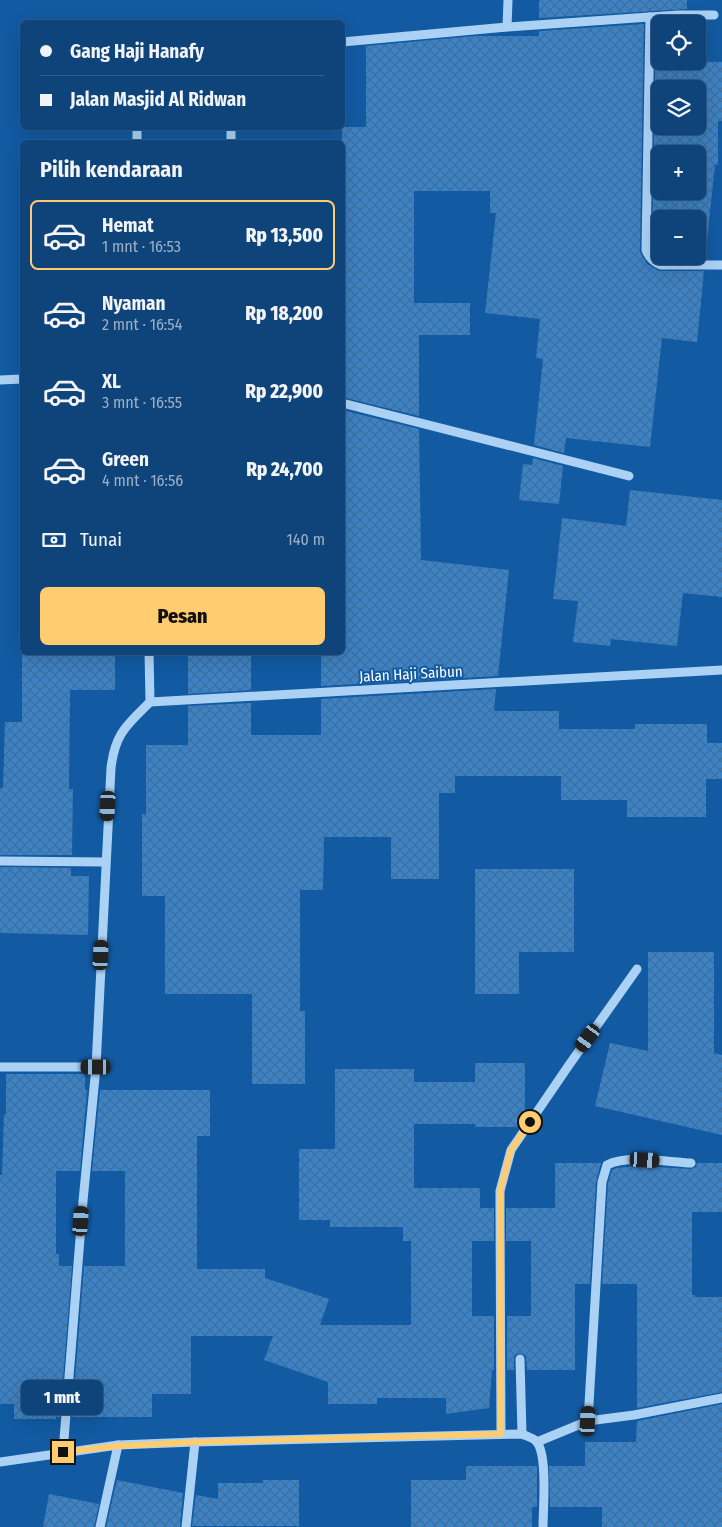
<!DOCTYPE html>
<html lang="id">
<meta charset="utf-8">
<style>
body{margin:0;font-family:"Fira Sans Condensed",sans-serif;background:#174b7f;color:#f1f3f6;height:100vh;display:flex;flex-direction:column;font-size:19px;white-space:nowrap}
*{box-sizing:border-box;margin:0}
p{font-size:16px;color:#9bb0c7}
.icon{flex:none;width:28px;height:28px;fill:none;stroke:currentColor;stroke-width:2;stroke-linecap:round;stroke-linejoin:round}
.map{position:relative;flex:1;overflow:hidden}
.sheet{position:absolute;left:20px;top:140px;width:325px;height:515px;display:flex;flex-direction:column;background:#0e447a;border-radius:8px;box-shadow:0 5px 20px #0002,0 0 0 1px #2e5c8b}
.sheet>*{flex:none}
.top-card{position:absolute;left:20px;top:20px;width:325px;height:110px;border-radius:8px;box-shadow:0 5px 20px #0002,0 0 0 1px #2e5c8b;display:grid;align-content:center;height:110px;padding:0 20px;background:#0e447a}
.buttons{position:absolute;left:651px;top:15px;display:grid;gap:10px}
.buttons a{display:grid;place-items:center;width:55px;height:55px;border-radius:8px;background:#0e447a;box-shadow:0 5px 20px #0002,0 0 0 1px #2e5c8b;font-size:25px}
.end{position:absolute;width:22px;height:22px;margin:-11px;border:6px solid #ffcc6f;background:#111;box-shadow:0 0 0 2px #111}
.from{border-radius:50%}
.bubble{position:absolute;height:35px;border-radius:8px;background:#0e447a;box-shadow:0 5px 20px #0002,0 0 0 1px #2e5c8b;font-size:16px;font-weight:800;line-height:35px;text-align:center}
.car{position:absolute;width:15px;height:30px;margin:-15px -8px;border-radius:6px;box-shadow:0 0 4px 1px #0007;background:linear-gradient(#222 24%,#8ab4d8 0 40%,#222 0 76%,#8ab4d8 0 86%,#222 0)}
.top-card b{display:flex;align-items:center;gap:18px;height:48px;font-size:19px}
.top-card b+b{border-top:1px solid #2e5c8b}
.top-card i{width:12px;height:12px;background:#f1f3f6}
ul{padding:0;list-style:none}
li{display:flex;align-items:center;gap:15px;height:70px;margin:0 10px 8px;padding:0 10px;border:2px solid transparent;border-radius:8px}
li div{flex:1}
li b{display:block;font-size:19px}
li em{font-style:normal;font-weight:800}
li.on{border-color:#ffcc6f}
li>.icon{width:45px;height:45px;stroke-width:1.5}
h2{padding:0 20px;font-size:22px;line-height:60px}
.pay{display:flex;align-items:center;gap:12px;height:55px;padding:0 20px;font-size:19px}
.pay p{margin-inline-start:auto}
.cta{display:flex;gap:10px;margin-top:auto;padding:10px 20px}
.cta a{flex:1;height:58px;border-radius:8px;background:#ffcc6f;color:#111;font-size:20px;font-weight:800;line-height:58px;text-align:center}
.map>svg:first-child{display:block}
.building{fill:url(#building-cross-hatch);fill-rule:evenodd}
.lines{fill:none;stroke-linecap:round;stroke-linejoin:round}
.minor{stroke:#abd1f5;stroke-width:9}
.route{stroke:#ffcc6f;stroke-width:6}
.labels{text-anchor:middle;stroke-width:4;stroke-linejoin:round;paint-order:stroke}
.street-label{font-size:15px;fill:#fff;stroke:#125aa2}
</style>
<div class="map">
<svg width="722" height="1527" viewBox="0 0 722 1527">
<defs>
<pattern id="building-cross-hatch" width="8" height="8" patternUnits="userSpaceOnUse" patternTransform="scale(1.25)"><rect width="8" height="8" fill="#3b83c8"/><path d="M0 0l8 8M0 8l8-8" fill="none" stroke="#426d96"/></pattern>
</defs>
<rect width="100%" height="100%" fill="#125aa2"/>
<g class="building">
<path d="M 539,0 L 687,0 L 687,9 L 539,18 Z"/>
<path d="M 687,21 L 687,24 L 660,24 L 660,61 L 722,62 L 722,121 L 718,121 L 718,165 L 715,165 L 705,259 L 662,259 L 656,255 L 652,249 L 656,23 ZM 660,89 L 698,89 L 698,126 L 660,126 ZM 660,154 L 698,154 L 698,191 L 660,191 ZM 660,219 L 698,219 L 698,256 L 660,256 Z"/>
<path d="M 644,24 L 640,252 L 647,264 L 659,271 L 704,271 L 697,342 L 662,338 L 650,447 L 566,438 L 564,453 L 534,445 L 543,359 L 536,358 L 540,319 L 485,313 L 496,213 L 490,213 L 490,191 L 414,191 L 414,303 L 470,303 L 470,335 L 419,335 L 419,416 L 342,397 L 342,127 L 366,127 L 366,46 L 475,36 L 539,36 L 539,31 Z"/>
<path d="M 342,410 L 419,429 L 421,560 L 509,570 L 498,676 L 321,686 L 321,652 L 342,652 Z"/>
<path d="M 533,458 L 563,466 L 559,504 L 519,500 L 523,464 L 532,465 Z"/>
<path d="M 630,490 L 722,500 L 722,597 L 683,593 L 677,646 L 611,639 L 610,646 L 573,642 L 578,601 L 553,599 L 562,518 L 626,526 Z"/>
<path d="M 188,652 L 251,652 L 251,690 L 188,694 Z"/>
<path d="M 22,655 L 115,655 L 115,690 L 70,690 L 69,789 L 73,789 L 72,855 L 0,855 L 0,788 L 3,788 L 5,722 L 22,722 Z"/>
<path d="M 496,689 L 494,711 L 559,711 L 559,729 L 635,729 L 635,724 L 707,724 L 707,743 L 722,743 L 722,779 L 706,779 L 706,817 L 627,817 L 627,800 L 561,800 L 561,776 L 455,776 L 455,793 L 439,793 L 439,879 L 391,879 L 391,837 L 324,837 L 323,890 L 300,890 L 300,1011 L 305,1011 L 305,1084 L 252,1084 L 252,994 L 165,994 L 165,896 L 142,896 L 142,814 L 146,814 L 146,745 L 188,745 L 188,706 L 251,703 L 251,735 L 321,735 L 321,699 Z"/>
<path d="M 0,867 L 71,868 L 71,876 L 89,876 L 88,935 L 0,933 Z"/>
<path d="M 475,869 L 574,869 L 574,952 L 519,952 L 519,994 L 475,994 Z"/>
<path d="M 648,952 L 714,952 L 714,1053 L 722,1055 L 722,1135 L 595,1106 L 610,1043 L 648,1051 Z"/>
<path d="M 475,1063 L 525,1063 L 525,1119 L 519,1127 L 475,1127 L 475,1124 L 414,1124 L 414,1188 L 480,1188 L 480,1208 L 494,1208 L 494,1241 L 472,1241 L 472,1316 L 494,1316 L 494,1370 L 492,1370 L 489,1408 L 446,1414 L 446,1398 L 377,1398 L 377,1404 L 328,1404 L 328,1382 L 264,1360 L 273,1336 L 191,1336 L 191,1394 L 152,1394 L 152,1417 L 72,1417 L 84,1266 L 125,1266 L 125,1171 L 92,1171 L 100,1090 L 210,1090 L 210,1136 L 197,1136 L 197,1269 L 265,1269 L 265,1278 L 329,1299 L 320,1325 L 411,1325 L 411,1241 L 403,1241 L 403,1227 L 330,1227 L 330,1220 L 299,1220 L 299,1149 L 335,1149 L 335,1069 L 414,1069 L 414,1082 L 475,1082 Z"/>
<path d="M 6,1074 L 85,1074 L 85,1090 L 87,1090 L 80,1171 L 56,1171 L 56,1254 L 59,1254 L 59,1266 L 72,1266 L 60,1417 L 56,1417 L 56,1419 L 14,1419 L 14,1404 L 0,1404 L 0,1175 L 2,1175 L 4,1114 L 6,1114 Z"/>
<path d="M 555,1163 L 601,1163 L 596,1182 L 590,1284 L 575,1284 L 575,1370 L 527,1370 L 526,1356 L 520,1353 L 514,1356 L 514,1370 L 507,1370 L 507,1316 L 531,1316 L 531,1241 L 506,1241 L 506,1208 L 555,1208 Z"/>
<path d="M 697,1163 L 722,1163 L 722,1212 L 692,1212 L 692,1295 L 695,1295 L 695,1297 L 722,1297 L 722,1392 L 637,1408 L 637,1284 L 602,1284 L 608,1183 L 612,1170 L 617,1168 L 637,1166 L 691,1169 L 696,1167 Z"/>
<path d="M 722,1404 L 722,1527 L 602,1527 L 602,1507 L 550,1507 L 549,1466 L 585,1466 L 585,1442 L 636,1442 L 637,1421 Z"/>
<path d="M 466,1466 L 537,1466 L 537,1507 L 532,1507 L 532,1527 L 411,1527 L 411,1480 L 466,1480 Z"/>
<path d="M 117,1480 L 183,1493 L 180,1527 L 106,1527 Z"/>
<path d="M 263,1480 L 299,1480 L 299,1526 L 192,1526 L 196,1495 L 218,1499 L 218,1483 L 263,1483 Z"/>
<path d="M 49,1494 L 99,1504 L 94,1527 L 43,1527 Z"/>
</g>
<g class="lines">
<g class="minor">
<path d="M 650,17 L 646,250 C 649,258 653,262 661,265 L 722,265"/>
<path d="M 507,27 L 508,0"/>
<path d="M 342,42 L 507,27 L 678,15 L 714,15"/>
<path d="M 231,128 L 231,142"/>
<path d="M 137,142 L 137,128"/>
<path d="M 0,380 L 22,379"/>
<path d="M 342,403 L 629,476"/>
<path d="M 149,652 L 150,702"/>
<path d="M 150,702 L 722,670"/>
<path d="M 0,861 L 105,862"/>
<path d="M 0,1067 L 96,1067"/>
<path d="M 520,1359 L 522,1434"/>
<path d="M 588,1421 L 602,1182 L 607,1165 C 628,1154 667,1162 691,1163"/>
<path d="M 501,1434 L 500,1211 L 500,1191 L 511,1150 L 569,1065 L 637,969"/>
<path d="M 537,1442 L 588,1421 L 634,1415 L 722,1398"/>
<path d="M 63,1452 L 83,1201 L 96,1067 L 111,768 C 115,733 127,725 150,702"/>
<path d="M 0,1462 L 118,1445 L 195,1442 L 522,1434 C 526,1436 533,1438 536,1441 C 548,1453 543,1510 543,1527"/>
<path d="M 100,1527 L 118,1445"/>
<path d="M 186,1527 L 195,1442"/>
</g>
</g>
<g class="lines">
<path class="route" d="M 63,1452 L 118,1446 L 195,1442 L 501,1434 L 500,1191 L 511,1150 L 530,1122"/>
</g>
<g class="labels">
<g class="street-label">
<text transform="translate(411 674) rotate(-3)" y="5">Jalan Haji Saibun</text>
</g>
</g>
</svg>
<div class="buttons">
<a><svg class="icon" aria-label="locate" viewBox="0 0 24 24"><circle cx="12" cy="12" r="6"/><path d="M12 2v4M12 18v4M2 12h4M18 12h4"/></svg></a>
<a><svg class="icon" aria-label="layers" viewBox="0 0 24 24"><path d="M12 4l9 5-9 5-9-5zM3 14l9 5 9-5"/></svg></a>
<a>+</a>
<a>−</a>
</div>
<i class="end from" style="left:530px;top:1122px"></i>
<i class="end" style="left:63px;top:1452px"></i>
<div class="bubble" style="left:21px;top:1380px;width:82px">1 mnt</div>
<i class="car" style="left:108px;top:806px;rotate:183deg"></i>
<i class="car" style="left:101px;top:955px;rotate:3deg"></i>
<i class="car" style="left:588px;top:1038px;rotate:216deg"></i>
<i class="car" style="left:96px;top:1067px;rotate:270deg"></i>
<i class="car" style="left:645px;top:1160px;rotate:93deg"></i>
<i class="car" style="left:81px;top:1221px;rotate:4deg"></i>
<i class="car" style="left:588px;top:1421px;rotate:3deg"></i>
<div class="top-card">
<b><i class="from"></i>Gang Haji Hanafy</b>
<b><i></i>Jalan Masjid Al Ridwan</b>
</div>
<section class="sheet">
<h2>Pilih kendaraan</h2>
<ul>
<li class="on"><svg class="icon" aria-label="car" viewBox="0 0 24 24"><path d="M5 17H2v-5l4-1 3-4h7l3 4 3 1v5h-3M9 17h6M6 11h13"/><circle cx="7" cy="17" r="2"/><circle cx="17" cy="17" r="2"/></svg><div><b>Hemat</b><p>1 mnt · 16:53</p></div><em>Rp 13,500</em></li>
<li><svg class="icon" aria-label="car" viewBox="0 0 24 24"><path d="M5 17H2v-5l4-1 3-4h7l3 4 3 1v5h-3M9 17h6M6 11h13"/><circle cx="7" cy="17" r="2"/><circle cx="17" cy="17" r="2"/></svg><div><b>Nyaman</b><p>2 mnt · 16:54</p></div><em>Rp 18,200</em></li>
<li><svg class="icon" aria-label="car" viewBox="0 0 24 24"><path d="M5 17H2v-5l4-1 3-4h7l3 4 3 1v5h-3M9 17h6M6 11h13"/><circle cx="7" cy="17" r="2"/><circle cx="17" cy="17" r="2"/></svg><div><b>XL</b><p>3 mnt · 16:55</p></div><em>Rp 22,900</em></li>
<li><svg class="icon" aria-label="car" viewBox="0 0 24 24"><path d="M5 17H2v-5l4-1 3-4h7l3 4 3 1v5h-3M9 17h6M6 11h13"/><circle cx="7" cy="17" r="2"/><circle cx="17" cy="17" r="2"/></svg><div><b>Green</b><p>4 mnt · 16:56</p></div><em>Rp 24,700</em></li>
</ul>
<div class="pay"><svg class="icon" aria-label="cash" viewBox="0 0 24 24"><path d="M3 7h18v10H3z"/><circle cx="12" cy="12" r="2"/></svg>Tunai<p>140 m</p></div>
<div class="cta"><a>Pesan</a></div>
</section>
</div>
